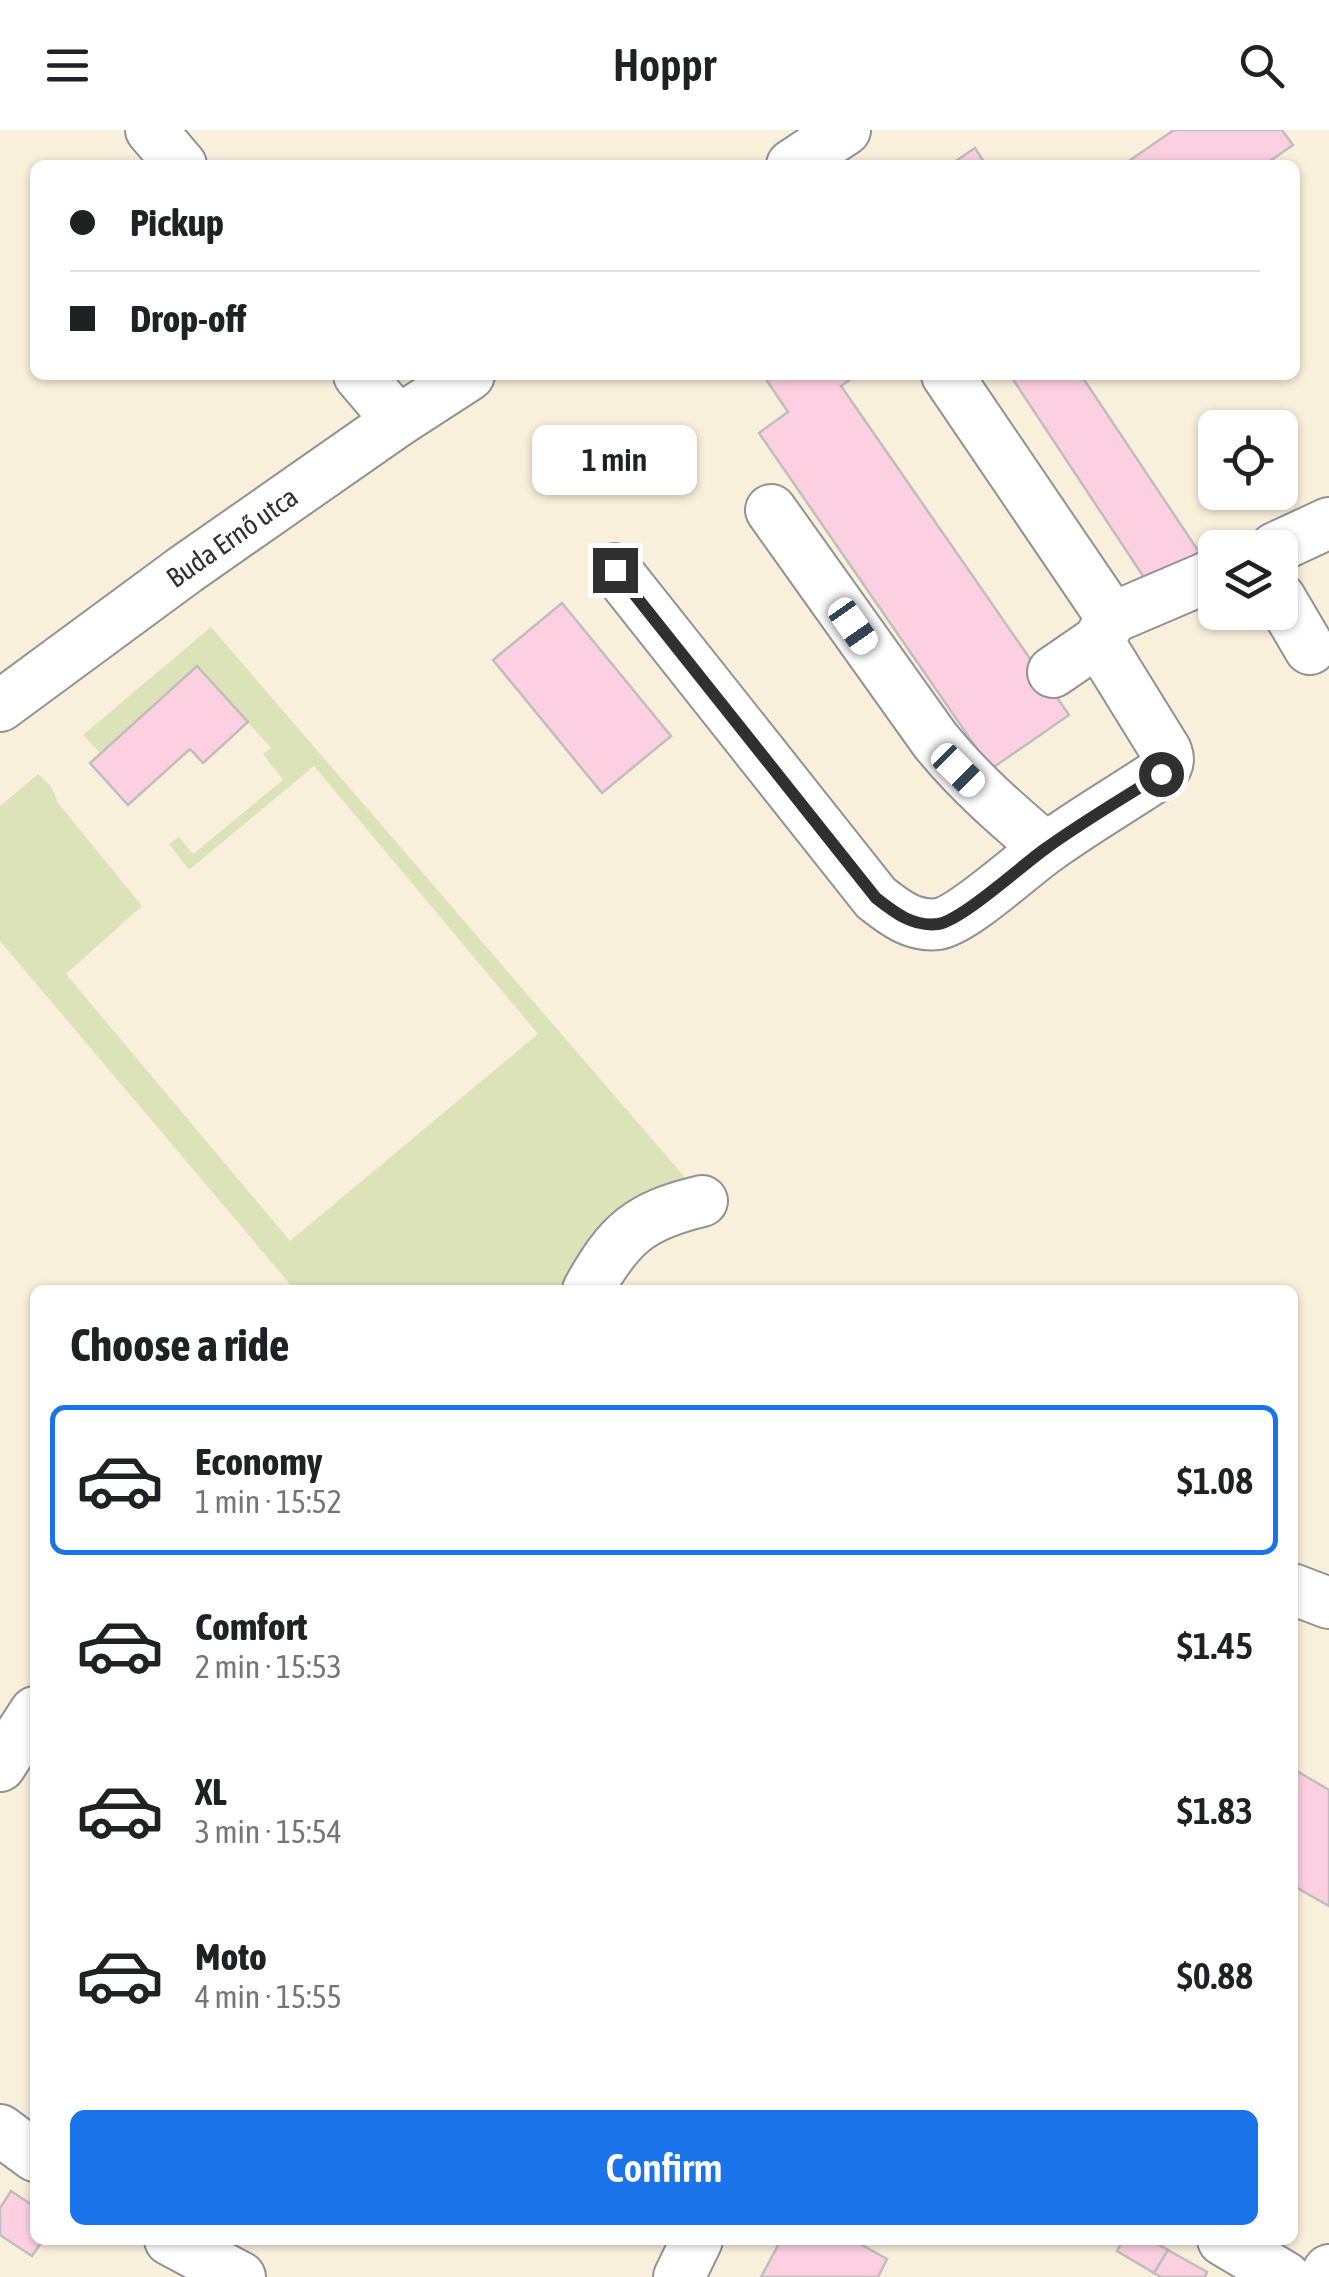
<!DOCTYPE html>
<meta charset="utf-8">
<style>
body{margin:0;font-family:"Asap Condensed",sans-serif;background:#f6f6f6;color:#202124;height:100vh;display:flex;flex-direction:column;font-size:38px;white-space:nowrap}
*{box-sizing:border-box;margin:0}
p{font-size:32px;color:#757577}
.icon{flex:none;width:55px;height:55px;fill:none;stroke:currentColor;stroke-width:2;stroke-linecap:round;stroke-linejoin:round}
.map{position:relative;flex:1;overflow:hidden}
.drawer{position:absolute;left:30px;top:1155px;width:1268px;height:960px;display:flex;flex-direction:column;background:#fff;border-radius:15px;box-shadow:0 2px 8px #0004}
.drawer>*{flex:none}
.hud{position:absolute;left:30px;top:30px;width:1270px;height:220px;border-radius:15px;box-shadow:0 2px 8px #0004;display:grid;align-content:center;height:220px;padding:0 40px;background:#fff}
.controls{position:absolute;left:1198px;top:280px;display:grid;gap:20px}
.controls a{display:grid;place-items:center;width:100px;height:100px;border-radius:15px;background:#fff;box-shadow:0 2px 8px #0004;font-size:50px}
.end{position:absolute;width:45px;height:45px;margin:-22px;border:12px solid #303031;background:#fff;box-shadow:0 0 0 5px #fff}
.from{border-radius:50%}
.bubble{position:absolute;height:70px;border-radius:15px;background:#fff;box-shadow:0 2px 8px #0004;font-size:32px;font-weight:600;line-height:70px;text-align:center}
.car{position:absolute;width:30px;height:60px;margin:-30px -15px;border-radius:12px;box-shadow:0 0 8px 2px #0007;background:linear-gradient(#fff 24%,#345 0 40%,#fff 0 76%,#345 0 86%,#fff 0)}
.hud b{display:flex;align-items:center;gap:35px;height:95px;font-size:38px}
.hud b+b{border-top:2px solid #e0e0e0}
.hud i{width:25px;height:25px;background:#202124}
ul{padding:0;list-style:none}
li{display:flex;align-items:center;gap:30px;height:150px;margin:0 20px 15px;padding:0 20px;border:5px solid transparent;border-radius:15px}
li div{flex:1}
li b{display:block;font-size:38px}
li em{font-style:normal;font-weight:600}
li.current{border-color:#1a73e8}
li>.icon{width:90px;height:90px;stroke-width:1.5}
h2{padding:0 40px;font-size:45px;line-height:120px}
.cta{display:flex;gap:20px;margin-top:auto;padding:20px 40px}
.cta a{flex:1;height:115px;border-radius:15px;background:#1a73e8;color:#fff;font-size:40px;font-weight:600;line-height:115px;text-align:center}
header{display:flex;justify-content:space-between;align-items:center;height:130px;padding:0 40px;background:#fff;font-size:45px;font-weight:600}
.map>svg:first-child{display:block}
.industrial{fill:#f9f0db;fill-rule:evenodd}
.green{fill:#dce3b8}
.building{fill:#fdd0e1;stroke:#bfbebe;stroke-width:2.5}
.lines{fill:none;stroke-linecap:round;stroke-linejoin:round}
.minor-casing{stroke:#919293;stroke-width:54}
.minor{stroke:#fff;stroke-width:50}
.route{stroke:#303031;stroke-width:12}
.labels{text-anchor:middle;stroke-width:8;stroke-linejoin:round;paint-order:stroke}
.street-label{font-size:28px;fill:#303031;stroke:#fff}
</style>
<header><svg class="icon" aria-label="menu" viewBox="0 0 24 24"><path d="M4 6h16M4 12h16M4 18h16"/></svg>Hoppr<svg class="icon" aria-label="search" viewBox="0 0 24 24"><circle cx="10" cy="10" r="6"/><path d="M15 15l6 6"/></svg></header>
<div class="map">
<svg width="1329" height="2147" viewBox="0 0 1329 2147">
<rect width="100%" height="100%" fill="#fafbfc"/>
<path class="industrial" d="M 0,0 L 1329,0 L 1329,2147 L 0,2147 ZM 35,35 L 1295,35 L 1295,245 L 35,245 ZM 1215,298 L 1280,298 L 1280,362 L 1215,362 ZM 1215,418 L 1280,418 L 1280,482 L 1215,482 ZM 35,1160 L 1292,1160 L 1292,2110 L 35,2110 Z"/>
<path class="green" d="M 211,497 L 694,1058 L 578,1160 L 295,1160 L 0,811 L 0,676 L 38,644 L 51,656 L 58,673 L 142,776 L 66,844 L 290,1111 L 538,904 L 314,636 L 189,740 L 169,714 L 179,707 L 193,724 L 283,650 L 263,624 L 271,618 L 197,536 L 101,624 L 83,605 Z"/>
<g class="building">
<path d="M 1174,0 L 1282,0 L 1293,15 L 1264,35 L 1123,35 Z"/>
<path d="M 975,18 L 986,35 L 950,35 Z"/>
<path d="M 763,245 L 857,245 L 841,256 L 1069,585 L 991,639 L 759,303 L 788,282 Z"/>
<path d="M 1010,245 L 1081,245 L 1199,422 L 1149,455 Z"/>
<path d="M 562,473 L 671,606 L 602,663 L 493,530 Z"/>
<path d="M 197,536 L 248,592 L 203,633 L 190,619 L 128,675 L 90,633 Z"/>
<path d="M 1292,1638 L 1329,1660 L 1329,1776 L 1292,1755 Z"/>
<path d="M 11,2061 L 35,2077 L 35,2110 L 43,2110 L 32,2126 L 0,2105 L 0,2078 Z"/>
<path d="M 781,2110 L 853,2110 L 887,2129 L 878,2147 L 761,2147 Z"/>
<path d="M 1123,2110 L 1151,2110 L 1168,2120 L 1154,2143 L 1117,2121 Z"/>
<path d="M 1168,2120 L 1207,2142 L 1205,2147 L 1161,2147 L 1154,2143 Z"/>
</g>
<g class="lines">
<g class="minor-casing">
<g id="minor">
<path d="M 151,0 L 181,35"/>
<path d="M 792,35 L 845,0"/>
<path d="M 359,245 L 398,291"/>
<path d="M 947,245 L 1112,488"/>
<path d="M 771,380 L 935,610 C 968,651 1006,684 1046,718"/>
<path d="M 1275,418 L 1329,393"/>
<path d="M 615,439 L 876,768 C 895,783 913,797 938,794 C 963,790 1021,736 1045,719 C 1082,692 1122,669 1161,643 C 1168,636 1170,631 1166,621 L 1098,511"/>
<path d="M 1280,468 L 1310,519"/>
<path d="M 1053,542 L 1098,511 L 1112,488 L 1215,444"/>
<path d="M 0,576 L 186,439 L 398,291 L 469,245"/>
<path d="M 588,1160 C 619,1104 639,1086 702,1071"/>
<path d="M 1292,1459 L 1329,1473"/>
<path d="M 0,1636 L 35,1582"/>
<path d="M 0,2000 L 35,2026"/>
<path d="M 170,2110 L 240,2147"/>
<path d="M 1223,2110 L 1285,2147"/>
<path d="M 679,2147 L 697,2110"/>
<path d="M 1325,2147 L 1329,2140"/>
</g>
</g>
<use href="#minor" class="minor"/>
</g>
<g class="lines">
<path class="route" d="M 615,440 L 876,768 C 895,783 913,797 938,794 C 962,790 1021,736 1045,719 C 1082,692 1122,669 1161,644"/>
</g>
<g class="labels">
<g class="street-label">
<text transform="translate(232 407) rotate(-35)" y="10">Buda Ernő utca</text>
</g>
</g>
</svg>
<div class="controls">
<a><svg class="icon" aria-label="locate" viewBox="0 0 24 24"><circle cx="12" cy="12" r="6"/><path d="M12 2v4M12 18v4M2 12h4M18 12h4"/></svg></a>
<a><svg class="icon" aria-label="layers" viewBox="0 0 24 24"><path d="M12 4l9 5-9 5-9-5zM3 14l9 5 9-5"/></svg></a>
</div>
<i class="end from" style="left:1161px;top:644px"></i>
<i class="end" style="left:615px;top:440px"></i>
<div class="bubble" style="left:532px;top:295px;width:165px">1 min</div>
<i class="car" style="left:853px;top:496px;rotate:145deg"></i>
<i class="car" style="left:958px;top:640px;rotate:135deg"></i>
<div class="hud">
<b><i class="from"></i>Pickup</b>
<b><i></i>Drop-off</b>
</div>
<section class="drawer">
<h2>Choose a ride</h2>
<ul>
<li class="current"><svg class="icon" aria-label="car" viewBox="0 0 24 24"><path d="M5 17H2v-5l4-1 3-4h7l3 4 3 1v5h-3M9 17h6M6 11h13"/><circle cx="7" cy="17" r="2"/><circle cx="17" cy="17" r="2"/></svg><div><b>Economy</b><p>1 min · 15:52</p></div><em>$1.08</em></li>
<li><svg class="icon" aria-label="car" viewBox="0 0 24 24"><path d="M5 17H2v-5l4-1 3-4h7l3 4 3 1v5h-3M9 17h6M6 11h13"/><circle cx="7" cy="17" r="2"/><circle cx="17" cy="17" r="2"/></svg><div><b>Comfort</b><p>2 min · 15:53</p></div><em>$1.45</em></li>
<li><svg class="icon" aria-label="car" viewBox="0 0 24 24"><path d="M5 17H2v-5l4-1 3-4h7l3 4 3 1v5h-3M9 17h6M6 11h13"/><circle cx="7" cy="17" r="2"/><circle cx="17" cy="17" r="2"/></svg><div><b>XL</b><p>3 min · 15:54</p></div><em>$1.83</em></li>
<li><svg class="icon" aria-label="car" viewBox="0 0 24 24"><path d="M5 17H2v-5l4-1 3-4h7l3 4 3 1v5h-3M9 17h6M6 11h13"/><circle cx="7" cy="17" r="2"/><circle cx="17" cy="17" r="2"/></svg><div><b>Moto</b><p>4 min · 15:55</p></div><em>$0.88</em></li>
</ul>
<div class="cta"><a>Confirm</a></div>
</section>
</div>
